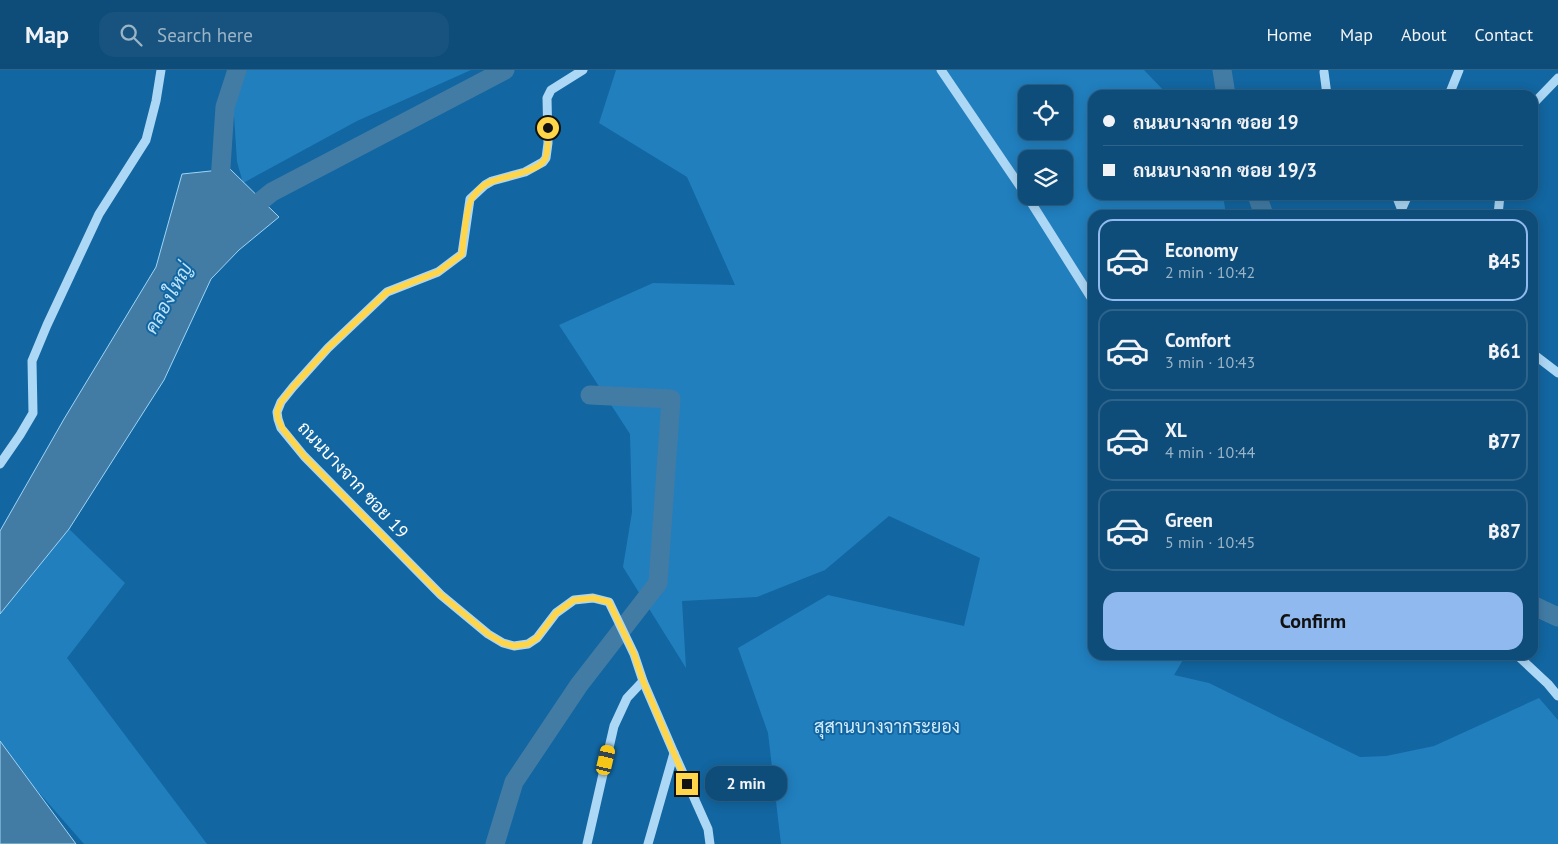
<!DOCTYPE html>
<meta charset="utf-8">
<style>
body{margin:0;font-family:"PT Sans",Sarabun,sans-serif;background:#17537e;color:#f1f3f6;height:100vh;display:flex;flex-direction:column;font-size:19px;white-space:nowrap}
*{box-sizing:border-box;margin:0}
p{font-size:16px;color:#9bb4c6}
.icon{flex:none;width:28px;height:28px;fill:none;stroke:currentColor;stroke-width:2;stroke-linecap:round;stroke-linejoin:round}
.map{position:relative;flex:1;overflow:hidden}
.details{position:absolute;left:1088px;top:140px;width:450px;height:450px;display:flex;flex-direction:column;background:#0e4c79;border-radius:15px;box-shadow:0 2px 12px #0003,0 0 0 1px #2e638a}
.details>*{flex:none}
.hud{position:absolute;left:1088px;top:20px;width:450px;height:110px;border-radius:15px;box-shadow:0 2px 12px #0003,0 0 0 1px #2e638a;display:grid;align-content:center;height:110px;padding:0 15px;background:#0e4c79}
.fabs{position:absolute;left:1018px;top:15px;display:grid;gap:10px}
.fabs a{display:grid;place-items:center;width:55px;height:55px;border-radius:10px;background:#0e4c79;box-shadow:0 2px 12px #0003,0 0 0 1px #2e638a;font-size:25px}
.end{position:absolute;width:22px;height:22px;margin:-11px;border:6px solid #ffd54a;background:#111;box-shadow:0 0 0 2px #111}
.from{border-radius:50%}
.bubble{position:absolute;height:35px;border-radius:15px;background:#0e4c79;box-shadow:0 2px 12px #0003,0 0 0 1px #2e638a;font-size:16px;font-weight:800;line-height:35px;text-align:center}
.car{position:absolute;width:15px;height:30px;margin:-15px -8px;border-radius:6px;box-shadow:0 0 4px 1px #0007;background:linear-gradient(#f5c518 24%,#345 0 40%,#f5c518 0 76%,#345 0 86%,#f5c518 0)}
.hud b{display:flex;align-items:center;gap:18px;height:48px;font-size:19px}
.hud b+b{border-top:1px solid #2e638a}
.hud i{width:12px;height:12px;background:#f1f3f6}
ul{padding:9px 0 0;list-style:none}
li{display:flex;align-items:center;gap:15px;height:82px;margin:0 10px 8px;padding:0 5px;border:2px solid #2e638a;border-radius:15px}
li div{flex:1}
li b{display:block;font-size:19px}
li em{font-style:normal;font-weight:800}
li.on{border-color:#90b9f0}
li>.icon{width:45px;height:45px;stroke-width:1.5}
.primary-button{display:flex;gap:10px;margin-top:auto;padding:10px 15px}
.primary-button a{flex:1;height:58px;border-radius:15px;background:#90b9f0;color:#111;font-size:20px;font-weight:800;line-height:58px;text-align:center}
header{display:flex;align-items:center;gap:30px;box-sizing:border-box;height:70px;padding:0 25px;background:#0e4c79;border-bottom:1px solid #2e638a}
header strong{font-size:24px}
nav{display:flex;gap:28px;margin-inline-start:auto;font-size:18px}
.search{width:350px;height:45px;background:#17537e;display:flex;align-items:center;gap:12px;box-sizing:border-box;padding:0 18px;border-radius:15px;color:#9bb4c6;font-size:19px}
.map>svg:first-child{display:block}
.green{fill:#217fbe;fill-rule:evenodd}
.water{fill:#427ca5;stroke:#9ed5f8}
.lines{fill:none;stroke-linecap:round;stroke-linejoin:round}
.river{stroke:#427ca5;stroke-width:19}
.minor{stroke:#acd7f5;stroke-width:9}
.route{stroke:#ffd54a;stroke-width:6}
.labels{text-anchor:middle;stroke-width:4;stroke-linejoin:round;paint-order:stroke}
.street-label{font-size:18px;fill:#fff;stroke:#1266a1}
.park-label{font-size:18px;fill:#d4edfe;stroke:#1266a1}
.water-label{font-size:19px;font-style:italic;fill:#bfe4fb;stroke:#1266a1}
</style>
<header>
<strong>Map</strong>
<div class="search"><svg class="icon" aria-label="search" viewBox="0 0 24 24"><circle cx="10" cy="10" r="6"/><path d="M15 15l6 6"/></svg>Search here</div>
<nav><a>Home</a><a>Map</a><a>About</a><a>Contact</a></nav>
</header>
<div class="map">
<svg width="1558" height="774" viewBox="0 0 1558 774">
<rect width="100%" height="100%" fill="#1266a1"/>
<g class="green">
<path d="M 231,0 L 471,0 L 357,51 L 243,113 L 237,92 Z"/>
<path d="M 616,0 L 1144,0 L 1168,25 L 1092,25 L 1092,125 L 1223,125 L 1226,145 L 1092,145 L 1092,585 L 1186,585 L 1174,605 L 1209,613 L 1360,687 L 1386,686 L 1434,676 L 1539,628 L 1558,650 L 1558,774 L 781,774 L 768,663 L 738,578 L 828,525 L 964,556 L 980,488 L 889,446 L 825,500 L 757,527 L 682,531 L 686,598 L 623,497 L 632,442 L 630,364 L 559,255 L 653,213 L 735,215 L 687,107 L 599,53 ZM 1026,24 L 1064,24 L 1064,61 L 1026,61 ZM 1026,89 L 1064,89 L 1064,126 L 1026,126 Z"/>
<path d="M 69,459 L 125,513 L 67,588 L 207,774 L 84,774 L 35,718 L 0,671 L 0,544 Z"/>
</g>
<g class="water">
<path d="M 230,99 L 279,147 L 239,180 L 211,209 L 164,310 L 69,459 L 0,544 L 0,461 L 64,349 L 156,197 L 182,104 Z"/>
<path d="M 0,671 L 76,774 L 0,774 Z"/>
</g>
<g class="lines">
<g class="river">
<path d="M 1222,0 L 1226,25"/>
<path d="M 218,124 L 220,112 L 225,37 L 237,0"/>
<path d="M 1257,125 L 1264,145"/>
<path d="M 242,146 L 272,122 L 505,0"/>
<path d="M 1532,535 L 1558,547"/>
<path d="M 495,774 L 514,712 L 579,615 L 658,513 L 671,329 L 590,325"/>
</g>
<g class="minor">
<path d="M 583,0 L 551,20 L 547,28 L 548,73 L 546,88 L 543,92 L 525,102 L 492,111 L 485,115 L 470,129 L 462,184 L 438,202 L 387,222 L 328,278 L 293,317 L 281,332 L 277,342 L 278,349 L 281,358 L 304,386 L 441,525 L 488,564 L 503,573 L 514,576 L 528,574 L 537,568 L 556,543 L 574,530 L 593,528 L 609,532 L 634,584 L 643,611 L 674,683 L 708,759 L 710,774"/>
<path d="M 941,0 L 1026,125"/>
<path d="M 1324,2 L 1327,25"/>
<path d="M 1449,25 L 1459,0"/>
<path d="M 1532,35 L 1558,8"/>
<path d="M 1396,125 L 1401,138"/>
<path d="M 1027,126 L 1092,229"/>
<path d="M 1399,145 L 1408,125"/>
<path d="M 1498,145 L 1500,125"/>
<path d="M 1532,283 L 1558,303"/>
<path d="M 0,394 L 20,365 L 33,343 L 32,291 L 47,255 L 99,144 L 146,70 L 156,31 L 161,0"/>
<path d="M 1517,585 L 1548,614 L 1558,626"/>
<path d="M 587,774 L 614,656 L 627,628 L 643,611"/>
<path d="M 648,774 L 674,683"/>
</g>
</g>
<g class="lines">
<path class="route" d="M 548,58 C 548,68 549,80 545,89 C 538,102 506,106 493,111 C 485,113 477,121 472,128 C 467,135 463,173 462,184 L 438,202 L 387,222 L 328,278 L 293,317 L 281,332 L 277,342 L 278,349 L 282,358 L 304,386 L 441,525 L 488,564 L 503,573 L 514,576 L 528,574 L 537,568 L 556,543 L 574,530 L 593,528 L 609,532 L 634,584 L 643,611 L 687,714"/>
</g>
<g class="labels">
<g class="street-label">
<text transform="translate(353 410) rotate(47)" y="6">ถนนบางจาก ซอย 19</text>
</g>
<g class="park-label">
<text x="887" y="663">สุสานบางจากระยอง</text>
</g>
<g class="water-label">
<text transform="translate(168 228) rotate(-61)" y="7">คลองใหญ่</text>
</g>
</g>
</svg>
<div class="fabs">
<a><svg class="icon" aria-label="locate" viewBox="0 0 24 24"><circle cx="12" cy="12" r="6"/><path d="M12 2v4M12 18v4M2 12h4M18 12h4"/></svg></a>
<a><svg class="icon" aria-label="layers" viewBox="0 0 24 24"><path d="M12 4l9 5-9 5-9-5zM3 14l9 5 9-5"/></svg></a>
</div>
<i class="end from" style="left:548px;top:58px"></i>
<i class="end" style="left:687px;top:714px"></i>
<div class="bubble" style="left:705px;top:696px;width:82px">2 min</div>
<i class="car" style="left:606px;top:690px;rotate:13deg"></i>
<div class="hud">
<b><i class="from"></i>ถนนบางจาก ซอย 19</b>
<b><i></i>ถนนบางจาก ซอย 19/3</b>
</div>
<section class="details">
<ul>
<li class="on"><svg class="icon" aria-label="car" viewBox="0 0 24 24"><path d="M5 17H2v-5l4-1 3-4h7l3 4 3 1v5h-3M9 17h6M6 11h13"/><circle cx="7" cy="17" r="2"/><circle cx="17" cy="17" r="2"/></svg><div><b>Economy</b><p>2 min · 10:42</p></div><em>฿45</em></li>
<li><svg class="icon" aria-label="car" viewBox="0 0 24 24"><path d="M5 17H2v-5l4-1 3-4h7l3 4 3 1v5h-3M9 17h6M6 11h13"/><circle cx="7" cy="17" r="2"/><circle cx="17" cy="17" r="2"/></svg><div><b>Comfort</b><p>3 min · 10:43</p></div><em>฿61</em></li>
<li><svg class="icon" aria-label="car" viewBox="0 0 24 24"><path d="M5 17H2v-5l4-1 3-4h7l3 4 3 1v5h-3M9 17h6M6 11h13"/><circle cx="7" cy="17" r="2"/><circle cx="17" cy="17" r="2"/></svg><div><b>XL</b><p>4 min · 10:44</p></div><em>฿77</em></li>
<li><svg class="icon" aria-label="car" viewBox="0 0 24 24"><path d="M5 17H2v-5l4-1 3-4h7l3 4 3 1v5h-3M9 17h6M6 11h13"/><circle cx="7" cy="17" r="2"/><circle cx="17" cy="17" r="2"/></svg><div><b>Green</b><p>5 min · 10:45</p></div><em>฿87</em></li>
</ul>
<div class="primary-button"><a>Confirm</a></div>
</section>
</div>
